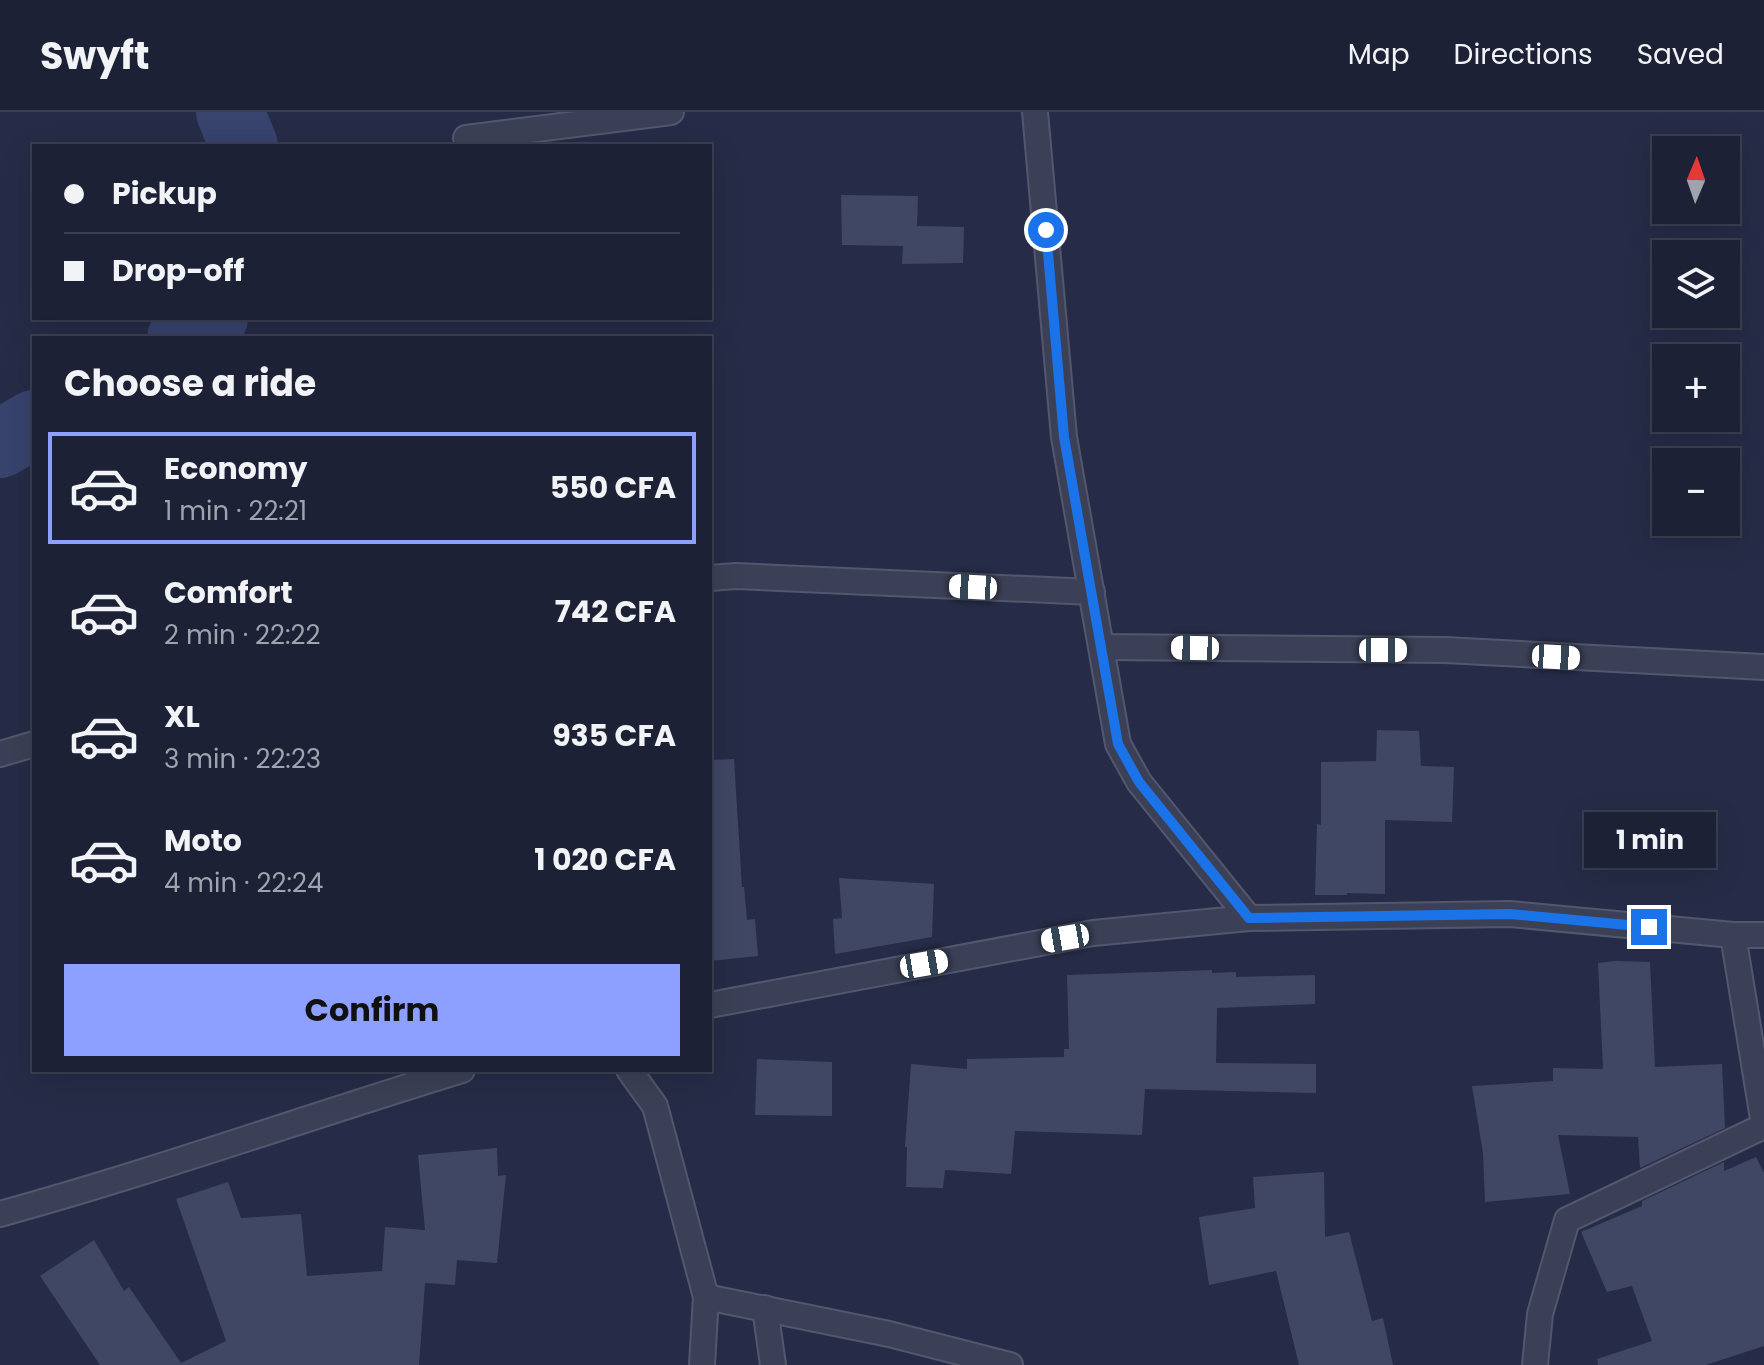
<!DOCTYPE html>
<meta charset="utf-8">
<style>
body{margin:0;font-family:Poppins,sans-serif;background:#292e41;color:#f1f3f6;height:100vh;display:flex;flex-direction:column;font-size:30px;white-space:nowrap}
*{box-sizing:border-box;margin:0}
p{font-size:26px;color:#a0a3ad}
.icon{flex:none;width:44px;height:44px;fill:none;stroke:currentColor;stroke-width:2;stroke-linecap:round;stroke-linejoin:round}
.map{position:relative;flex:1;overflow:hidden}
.sheet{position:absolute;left:32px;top:224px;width:680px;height:736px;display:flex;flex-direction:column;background:#1c2135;border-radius:0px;box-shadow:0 8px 32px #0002,0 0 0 2px #3a3e50}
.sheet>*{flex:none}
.banner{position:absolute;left:32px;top:32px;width:680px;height:176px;border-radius:0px;box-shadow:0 8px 32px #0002,0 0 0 2px #3a3e50;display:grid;align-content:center;height:176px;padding:0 32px;background:#1c2135}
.needle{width:52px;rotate:2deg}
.fabs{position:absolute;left:1652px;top:24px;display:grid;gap:16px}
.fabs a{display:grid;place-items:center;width:88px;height:88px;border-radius:0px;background:#1c2135;box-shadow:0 8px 32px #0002,0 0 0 2px #3a3e50;font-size:40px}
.end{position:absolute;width:36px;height:36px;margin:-18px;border:10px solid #1a73e8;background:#fff;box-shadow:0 0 0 4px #fff}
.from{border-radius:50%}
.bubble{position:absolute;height:56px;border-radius:0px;background:#1c2135;box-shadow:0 8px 32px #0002,0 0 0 2px #3a3e50;font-size:26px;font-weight:700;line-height:56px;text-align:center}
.car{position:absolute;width:24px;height:48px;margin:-24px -12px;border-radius:10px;box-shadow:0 0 6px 2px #0007;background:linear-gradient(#fff 24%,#345 0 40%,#fff 0 76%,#345 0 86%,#fff 0)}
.banner b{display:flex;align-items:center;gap:28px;height:76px;font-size:30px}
.banner b+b{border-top:2px solid #3a3e50}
.banner i{width:20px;height:20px;background:#f1f3f6}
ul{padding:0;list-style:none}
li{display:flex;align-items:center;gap:24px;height:112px;margin:0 16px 12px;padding:0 16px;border:4px solid transparent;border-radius:0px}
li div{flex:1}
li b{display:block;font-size:30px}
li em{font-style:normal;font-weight:700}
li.active{border-color:#8da0ff}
li>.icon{width:72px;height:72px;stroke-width:1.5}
h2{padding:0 32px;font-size:36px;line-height:96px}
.cta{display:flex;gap:16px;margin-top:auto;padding:16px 32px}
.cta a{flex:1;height:92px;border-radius:0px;background:#8da0ff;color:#111;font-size:32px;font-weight:700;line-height:92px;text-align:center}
header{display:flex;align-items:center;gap:48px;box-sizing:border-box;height:112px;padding:0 40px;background:#1c2135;border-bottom:2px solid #3a3e50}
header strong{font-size:38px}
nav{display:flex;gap:44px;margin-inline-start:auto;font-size:28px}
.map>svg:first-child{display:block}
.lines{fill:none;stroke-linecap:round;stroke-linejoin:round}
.river{stroke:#38436e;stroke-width:68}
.building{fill:#3f4764}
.minor-casing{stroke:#53576d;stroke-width:28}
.minor{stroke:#3b4056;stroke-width:24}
.route{stroke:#1a73e8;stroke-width:10}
</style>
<header>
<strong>Swyft</strong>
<nav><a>Map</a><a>Directions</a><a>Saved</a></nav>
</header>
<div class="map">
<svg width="1764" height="1253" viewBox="0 0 1764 1253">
<rect width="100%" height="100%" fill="#262c47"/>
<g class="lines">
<g class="river">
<path d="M 230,0 L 244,34"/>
<path d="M 181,226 L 214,206"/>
<path d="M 0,332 L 34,312"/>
</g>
</g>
<g class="building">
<path d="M 841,83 L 918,84 L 917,114 L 964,115 L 963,151 L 902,152 L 903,134 L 842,133 Z"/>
<path d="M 1377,618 L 1419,619 L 1421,654 L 1454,655 L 1452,710 L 1385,708 L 1385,782 L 1347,781 L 1347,783 L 1315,783 L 1317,712 L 1321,713 L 1321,650 L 1376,649 Z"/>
<path d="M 734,647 L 742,775 L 744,775 L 747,808 L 755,807 L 758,844 L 710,849 L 710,648 Z"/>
<path d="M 839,766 L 934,772 L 932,825 L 835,842 L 833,807 L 842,806 Z"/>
<path d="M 1615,849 L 1650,850 L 1655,955 L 1722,952 L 1725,1016 L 1640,1056 L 1638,1025 L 1558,1023 L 1570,1082 L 1485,1090 L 1483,1041 L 1472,974 L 1553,969 L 1553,956 L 1603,957 L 1598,851 Z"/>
<path d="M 1212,858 L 1212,861 L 1236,860 L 1236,865 L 1315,863 L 1315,892 L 1217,896 L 1216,951 L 1316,952 L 1316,981 L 1145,977 L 1142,1023 L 1015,1019 L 1011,1062 L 945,1058 L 943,1076 L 906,1075 L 907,1035 L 905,1035 L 911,952 L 967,957 L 967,947 L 1064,945 L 1064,937 L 1069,937 L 1067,863 Z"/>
<path d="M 757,947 L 832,950 L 832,1004 L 755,1003 Z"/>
<path d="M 497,1036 L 498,1064 L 506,1063 L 497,1151 L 457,1148 L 455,1173 L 425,1171 L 419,1253 L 100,1253 L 40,1164 L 94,1128 L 124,1179 L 129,1175 L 181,1251 L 226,1229 L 176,1087 L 228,1070 L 241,1106 L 301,1102 L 307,1164 L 382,1159 L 385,1115 L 425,1118 L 418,1043 Z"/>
<path d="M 1756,1045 L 1764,1061 L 1764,1234 L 1706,1253 L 1598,1253 L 1597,1247 L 1652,1229 L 1632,1174 L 1607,1180 L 1581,1120 L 1642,1094 L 1642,1089 L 1724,1050 L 1724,1059 Z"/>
<path d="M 1324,1060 L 1325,1125 L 1349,1120 L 1372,1209 L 1383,1206 L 1393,1253 L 1299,1253 L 1276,1159 L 1209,1173 L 1199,1105 L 1255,1096 L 1253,1065 Z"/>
</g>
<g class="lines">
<g class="minor-casing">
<g id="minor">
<path d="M 1035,0 L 1064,325 L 1118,632 L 1139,670 L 1249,806"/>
<path d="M 466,26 L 671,0"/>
<path d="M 710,466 L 736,464 L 1092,480"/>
<path d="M 1102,535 L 1445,538 L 1764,555"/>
<path d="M 0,642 L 34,632"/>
<path d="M 1733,823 L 1764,1013"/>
<path d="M 710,893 L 1093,821 L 1249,806 L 1510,802 L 1733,823 L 1764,823"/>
<path d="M 629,958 L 655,994 L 706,1185 L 702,1253"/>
<path d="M 0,1102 C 156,1059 308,1005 462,958"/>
<path d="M 706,1185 L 889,1222 L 1010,1253"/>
<path d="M 765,1196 L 773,1253"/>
<path d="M 1535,1253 L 1540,1202 L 1567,1108 L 1764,1014"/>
</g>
</g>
<use href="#minor" class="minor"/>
</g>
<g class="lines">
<path class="route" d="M 1046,118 L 1064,325 L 1118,632 L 1139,670 L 1249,806 L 1510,802 L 1649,815"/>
</g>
</svg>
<div class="fabs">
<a><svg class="needle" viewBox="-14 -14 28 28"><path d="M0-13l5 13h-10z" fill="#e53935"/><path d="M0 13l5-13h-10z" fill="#a0a3ad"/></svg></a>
<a><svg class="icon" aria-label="layers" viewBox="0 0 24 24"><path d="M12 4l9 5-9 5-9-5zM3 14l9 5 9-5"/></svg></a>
<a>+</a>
<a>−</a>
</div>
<i class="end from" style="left:1046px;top:118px"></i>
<i class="end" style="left:1649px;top:815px"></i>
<div class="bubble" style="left:1584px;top:700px;width:132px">1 min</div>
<i class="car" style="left:973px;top:475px;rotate:273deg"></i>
<i class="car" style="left:1195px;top:536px;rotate:271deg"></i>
<i class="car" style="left:1383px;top:538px;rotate:90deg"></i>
<i class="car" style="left:1556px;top:545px;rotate:93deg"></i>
<i class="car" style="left:1065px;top:826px;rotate:260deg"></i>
<i class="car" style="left:924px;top:852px;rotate:80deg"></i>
<div class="banner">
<b><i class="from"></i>Pickup</b>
<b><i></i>Drop-off</b>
</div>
<section class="sheet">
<h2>Choose a ride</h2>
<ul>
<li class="active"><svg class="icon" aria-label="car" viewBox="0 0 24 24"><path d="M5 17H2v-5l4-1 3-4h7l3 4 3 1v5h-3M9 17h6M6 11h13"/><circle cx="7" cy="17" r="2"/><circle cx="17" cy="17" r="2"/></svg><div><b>Economy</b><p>1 min · 22:21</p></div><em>550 CFA</em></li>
<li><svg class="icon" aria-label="car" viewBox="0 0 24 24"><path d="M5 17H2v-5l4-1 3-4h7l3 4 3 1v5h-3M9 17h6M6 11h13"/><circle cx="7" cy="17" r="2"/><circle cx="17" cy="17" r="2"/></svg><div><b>Comfort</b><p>2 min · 22:22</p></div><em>742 CFA</em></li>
<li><svg class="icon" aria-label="car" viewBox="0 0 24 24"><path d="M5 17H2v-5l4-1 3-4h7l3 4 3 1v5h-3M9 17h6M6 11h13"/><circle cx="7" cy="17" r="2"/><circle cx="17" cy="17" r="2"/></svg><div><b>XL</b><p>3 min · 22:23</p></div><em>935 CFA</em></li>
<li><svg class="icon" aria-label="car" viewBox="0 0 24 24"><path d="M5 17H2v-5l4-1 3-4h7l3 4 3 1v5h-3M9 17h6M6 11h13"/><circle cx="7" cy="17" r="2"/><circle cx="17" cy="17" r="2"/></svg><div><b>Moto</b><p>4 min · 22:24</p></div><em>1 020 CFA</em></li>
</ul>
<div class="cta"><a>Confirm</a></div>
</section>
</div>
